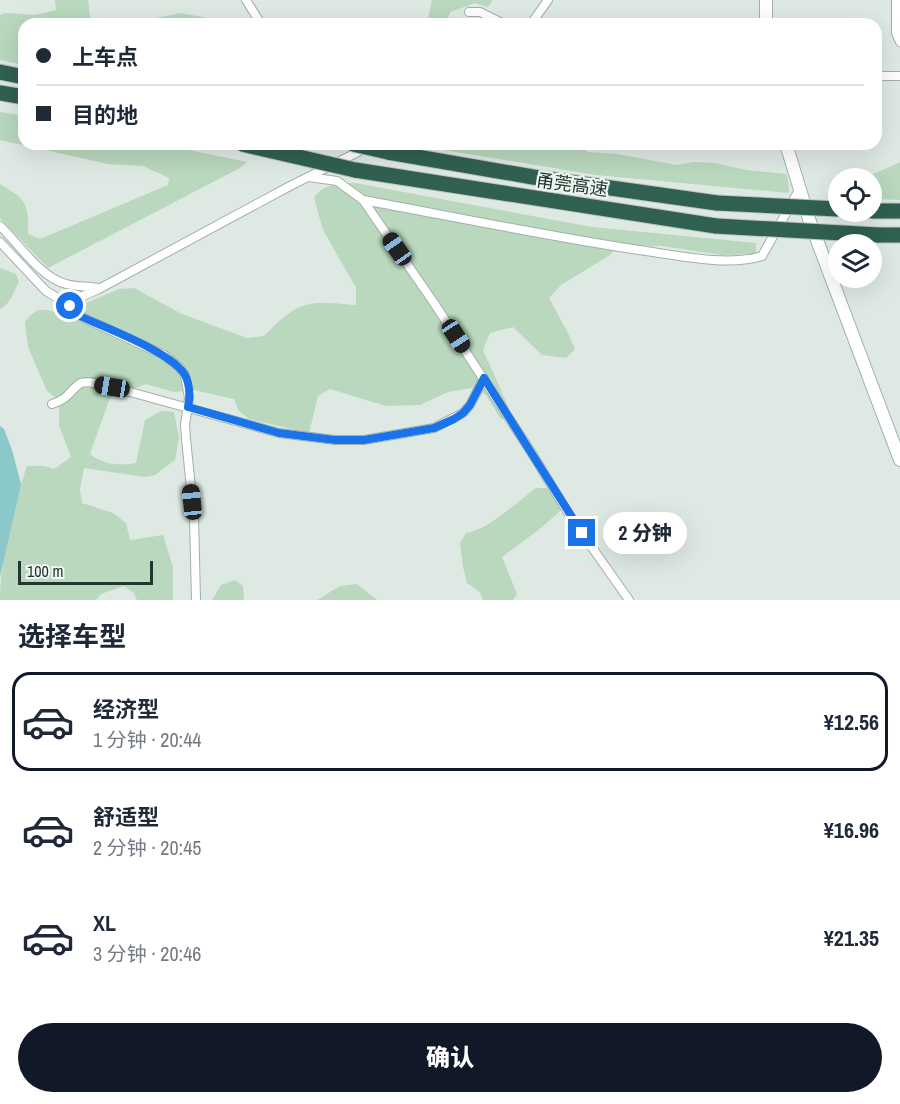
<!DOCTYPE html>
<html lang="zh">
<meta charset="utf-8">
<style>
body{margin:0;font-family:"Archivo Narrow","Noto Sans SC",sans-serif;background:#f2f2f3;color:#1f2937;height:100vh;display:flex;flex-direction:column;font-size:22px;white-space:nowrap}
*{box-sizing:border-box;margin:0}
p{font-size:20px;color:#747a83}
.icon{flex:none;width:33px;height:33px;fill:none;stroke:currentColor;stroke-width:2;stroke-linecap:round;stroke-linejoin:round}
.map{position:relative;height:600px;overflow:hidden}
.panel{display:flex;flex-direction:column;background:#fff;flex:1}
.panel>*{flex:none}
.top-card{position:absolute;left:18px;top:18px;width:864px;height:132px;border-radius:18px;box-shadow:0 6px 24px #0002;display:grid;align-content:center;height:132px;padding:0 18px;background:#fff}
.tools{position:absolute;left:828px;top:168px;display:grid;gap:12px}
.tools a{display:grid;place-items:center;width:54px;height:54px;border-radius:50%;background:#fff;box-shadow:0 6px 24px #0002;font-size:30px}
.scale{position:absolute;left:18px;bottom:15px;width:135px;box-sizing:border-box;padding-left:6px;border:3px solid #22372e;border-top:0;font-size:16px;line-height:21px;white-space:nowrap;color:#22372e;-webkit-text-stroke:4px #eff6f1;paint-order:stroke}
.end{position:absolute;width:27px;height:27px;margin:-14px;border:8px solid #1a73e8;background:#fff;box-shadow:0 0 0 3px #fff}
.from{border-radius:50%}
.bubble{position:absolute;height:42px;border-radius:21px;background:#fff;box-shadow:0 6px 24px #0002;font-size:20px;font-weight:800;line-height:42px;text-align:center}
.car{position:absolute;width:18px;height:36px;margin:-18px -9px;border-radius:8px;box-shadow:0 0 4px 2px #0007;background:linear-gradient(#222 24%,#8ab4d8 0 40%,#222 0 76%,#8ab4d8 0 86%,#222 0)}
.top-card b{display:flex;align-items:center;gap:21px;height:57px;font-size:22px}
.top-card b+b{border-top:2px solid #e0e1e3}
.top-card i{width:15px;height:15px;background:#1f2937}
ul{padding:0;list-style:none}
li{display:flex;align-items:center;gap:18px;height:99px;margin:0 12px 9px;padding:0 6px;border:3px solid transparent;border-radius:18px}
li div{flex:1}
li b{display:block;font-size:22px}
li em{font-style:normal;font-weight:800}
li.on{border-color:#111827}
li>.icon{width:54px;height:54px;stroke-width:1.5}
h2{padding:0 18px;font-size:27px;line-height:72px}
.button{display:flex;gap:12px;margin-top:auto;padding:12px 18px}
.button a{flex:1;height:69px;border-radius:36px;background:#111827;color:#fff;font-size:24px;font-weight:800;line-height:69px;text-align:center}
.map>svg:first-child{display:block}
.green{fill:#b9d8bd}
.water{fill:#8bc8c9}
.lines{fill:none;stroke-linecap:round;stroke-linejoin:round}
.minor-casing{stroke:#a3b0a9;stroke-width:10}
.secondary-casing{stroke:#9fb3a9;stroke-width:14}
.motorway-casing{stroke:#bdc3c0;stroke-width:17}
.minor{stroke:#fff;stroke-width:8}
.secondary{stroke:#fff;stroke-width:12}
.motorway{stroke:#306050;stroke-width:15}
.motorway-bridge-casing{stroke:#bdc3c0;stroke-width:17;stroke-linecap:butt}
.motorway-bridge{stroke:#306050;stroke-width:15}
.route{stroke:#1a73e8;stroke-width:8}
.labels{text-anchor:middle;stroke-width:4.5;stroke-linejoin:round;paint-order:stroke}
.street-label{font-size:18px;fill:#22372e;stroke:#eff6f1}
</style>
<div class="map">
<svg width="900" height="600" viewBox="0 0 900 600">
<rect width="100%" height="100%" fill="#dfe9e3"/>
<g class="green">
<path d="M 55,0 L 88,0 L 91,24 L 24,24 L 24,65 L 0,60 L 0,15 L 5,13 L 36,15 L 56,10 Z"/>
<path d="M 432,0 L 493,0 L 488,7 L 475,3 L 450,12 L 446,24 L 427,24 Z"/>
<path d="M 181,13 L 207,18 L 215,24 L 124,24 Z"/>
<path d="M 0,112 L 24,116 L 24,144 L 160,144 L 247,162 L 240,168 L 48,268 L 0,218 L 0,184 C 26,199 29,204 28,234 L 40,239 L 168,185 L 169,178 L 143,166 L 108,164 L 0,140 Z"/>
<path d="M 407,144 L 576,144 L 588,152 L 617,154 L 677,165 L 693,162 L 715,163 L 746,170 L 786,174 L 788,179 L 789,193 L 596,175 Z"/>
<path d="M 900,162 L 900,200 L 872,199 L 872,178 L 865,178 Z"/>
<path d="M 355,183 L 592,227 L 756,243 L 756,254 L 722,255 L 662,246 L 619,245 L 610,255 L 561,285 L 549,298 L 567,331 L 575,349 L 566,358 L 542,355 L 513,327 L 490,333 L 483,350 L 516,424 L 500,418 L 486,395 L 476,387 L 448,392 L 420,405 L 386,406 L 330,389 L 318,396 L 309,433 L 249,419 L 239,411 L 234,399 L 194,390 L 174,392 L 146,384 L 131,390 L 115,391 L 108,403 L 90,454 C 104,465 119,466 136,463 L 145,420 L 161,411 L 174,412 L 179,437 L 175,460 L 155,475 L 145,477 L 84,468 L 80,490 L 82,503 L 113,513 L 126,523 L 130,540 L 163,535 L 173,567 L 173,600 L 137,600 L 134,593 L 124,586 L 101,594 L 96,600 L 0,600 C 0,561 14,503 27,466 L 44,466 L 54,469 L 71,457 L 59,425 L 59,407 L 56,398 L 47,391 L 28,347 L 25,322 C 40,302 46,312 67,314 L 79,306 L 119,289 L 134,288 L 182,314 L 247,338 L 264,336 C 300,299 307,301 356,305 L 356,288 L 323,230 L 314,198 C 323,183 339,184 355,183 Z"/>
<path d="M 0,268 L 16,274 L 19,282 C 14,291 10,305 0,309 Z"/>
<path d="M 536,488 L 547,488 L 556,498 L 561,510 L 541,528 L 502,557 L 517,594 L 513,600 L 483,600 L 480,592 L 467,583 L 463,567 L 460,543 L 466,533 C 487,531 518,501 536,488 Z"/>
<path d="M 235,580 L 243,586 L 244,600 L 212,600 L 221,585 Z"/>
<path d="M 357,584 L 377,600 L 317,600 L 340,586 Z"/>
</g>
<path class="water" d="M 0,426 L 4,429 L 12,450 L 21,484 L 0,577 Z"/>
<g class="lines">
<g class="minor-casing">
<g id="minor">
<path d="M 246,0 L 261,24"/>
<path d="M 896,0 L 896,33 L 900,42"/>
<path d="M 469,12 L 480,12 L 504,24"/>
<path d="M 531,24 L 548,0"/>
<path d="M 876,76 L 900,76"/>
<path d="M 309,177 L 337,181 L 363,200 L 434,303 L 533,455 L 570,516 L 629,600"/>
<path d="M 363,200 C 455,217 547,236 639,250 C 675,255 728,267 762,256 L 799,190"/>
<path d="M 0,226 C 19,244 40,277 66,284 C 77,287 88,286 98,288"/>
<path d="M 0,242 L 46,291 L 66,303 L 80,316 L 164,355 L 179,367 L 185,375 L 189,398 L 185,425 L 186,439 L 194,517 L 196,600"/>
<path d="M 66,303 L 97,290 L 290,186 L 366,148"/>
<path d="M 52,404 C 71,398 70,389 81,383 C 89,380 104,385 112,387 L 279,433 L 335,440 L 364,440 L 434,428 L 463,413 L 470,405 L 484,378"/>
</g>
</g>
<g class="secondary-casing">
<g id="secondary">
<path d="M 766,0 L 766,24"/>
<path d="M 786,144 L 809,219 L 900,460"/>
</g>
</g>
<g class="motorway-casing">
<g id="motorway">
<path d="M 0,72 L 24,77"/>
<path d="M 0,93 L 24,97"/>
<path d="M 388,152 L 533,177 L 717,203"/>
<path d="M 355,170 L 716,226"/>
<path d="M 872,211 L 900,211"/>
<path d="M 878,235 L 900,235"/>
</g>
</g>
<use href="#minor" class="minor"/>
<use href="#secondary" class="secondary"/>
<use href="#motorway" class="motorway"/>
<g class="motorway-bridge-casing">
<g id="motorway-bridge">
<path d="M 242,144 L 355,170"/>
<path d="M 353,144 L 388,152"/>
<path d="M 717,203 L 838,209"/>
<path d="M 716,226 L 878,235"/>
</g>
</g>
<use href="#motorway-bridge" class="motorway-bridge"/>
</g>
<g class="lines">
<path class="route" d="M 70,306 L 80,316 C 105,328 172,352 185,375 C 190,385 190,397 188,407 L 279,433 L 335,440 L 364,440 L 434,428 L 454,419 L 463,413 L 470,405 L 484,378 L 582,533"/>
</g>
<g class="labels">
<g class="street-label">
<text transform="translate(572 185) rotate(8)" y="6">甬莞高速</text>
</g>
</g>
</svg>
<div class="tools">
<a><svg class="icon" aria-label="locate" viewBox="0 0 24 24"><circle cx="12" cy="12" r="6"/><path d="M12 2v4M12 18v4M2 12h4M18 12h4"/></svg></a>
<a><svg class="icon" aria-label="layers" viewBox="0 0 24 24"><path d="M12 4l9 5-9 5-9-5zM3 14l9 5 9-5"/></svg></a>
</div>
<div class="scale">100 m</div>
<i class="end from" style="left:70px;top:306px"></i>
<i class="end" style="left:582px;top:533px"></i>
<div class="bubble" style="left:603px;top:512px;width:84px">2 分钟</div>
<i class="car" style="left:397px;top:249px;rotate:325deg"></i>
<i class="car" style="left:456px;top:336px;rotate:147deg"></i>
<i class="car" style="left:112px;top:387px;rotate:280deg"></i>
<i class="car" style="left:192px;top:502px;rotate:354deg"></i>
<div class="top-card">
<b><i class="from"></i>上车点</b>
<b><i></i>目的地</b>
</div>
</div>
<section class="panel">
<h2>选择车型</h2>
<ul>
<li class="on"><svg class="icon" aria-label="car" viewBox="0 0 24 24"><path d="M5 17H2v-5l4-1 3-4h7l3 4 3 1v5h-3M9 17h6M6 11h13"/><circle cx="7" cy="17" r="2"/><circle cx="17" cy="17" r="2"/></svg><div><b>经济型</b><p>1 分钟 · 20:44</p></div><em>¥12.56</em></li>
<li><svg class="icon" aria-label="car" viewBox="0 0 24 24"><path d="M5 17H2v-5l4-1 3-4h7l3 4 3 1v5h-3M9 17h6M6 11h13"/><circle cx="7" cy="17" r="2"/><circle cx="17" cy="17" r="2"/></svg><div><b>舒适型</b><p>2 分钟 · 20:45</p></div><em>¥16.96</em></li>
<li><svg class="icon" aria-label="car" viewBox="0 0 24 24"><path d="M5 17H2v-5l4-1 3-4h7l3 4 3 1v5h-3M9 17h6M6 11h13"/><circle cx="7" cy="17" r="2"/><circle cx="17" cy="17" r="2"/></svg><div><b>XL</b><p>3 分钟 · 20:46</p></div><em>¥21.35</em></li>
</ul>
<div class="button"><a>确认</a></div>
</section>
